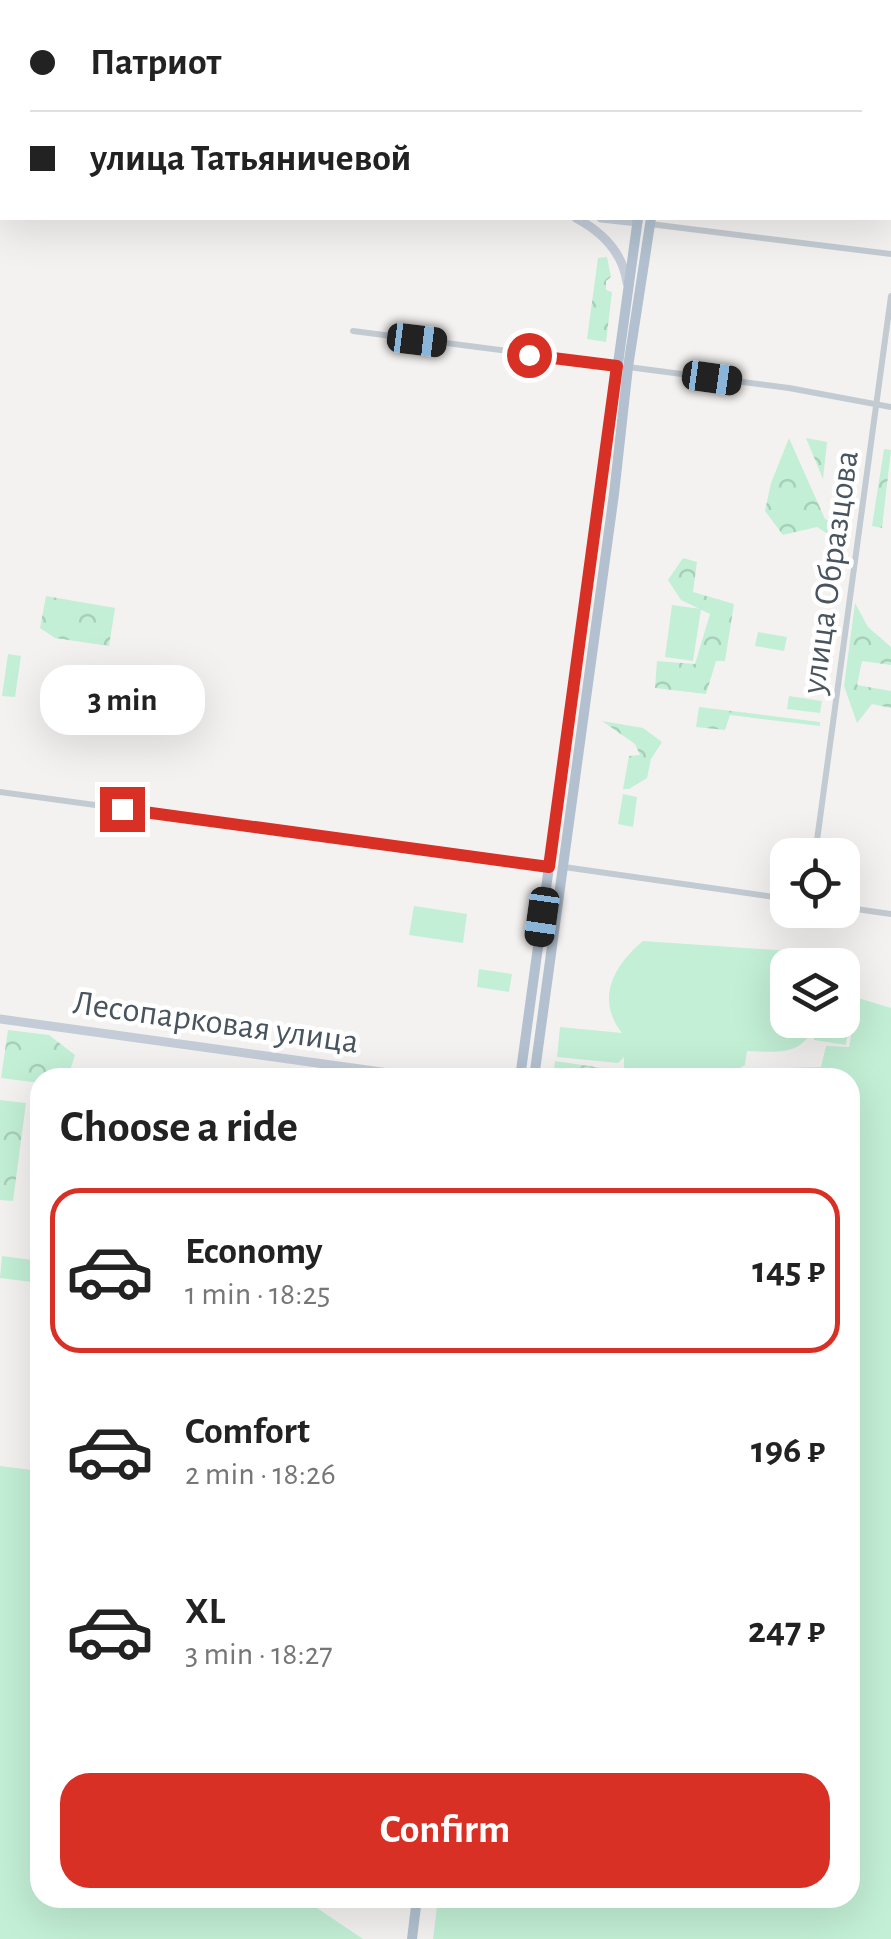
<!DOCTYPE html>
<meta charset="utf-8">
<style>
body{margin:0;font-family:"Alegreya Sans",sans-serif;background:#f6f6f6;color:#222;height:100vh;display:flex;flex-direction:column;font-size:38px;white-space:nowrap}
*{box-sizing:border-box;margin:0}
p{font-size:32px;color:#767676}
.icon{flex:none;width:55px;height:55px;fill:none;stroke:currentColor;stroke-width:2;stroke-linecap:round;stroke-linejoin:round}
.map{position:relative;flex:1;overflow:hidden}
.panel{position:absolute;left:30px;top:1068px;width:830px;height:840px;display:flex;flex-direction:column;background:#fff;border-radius:30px;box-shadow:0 10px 40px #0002}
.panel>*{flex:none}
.top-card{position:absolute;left:0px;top:0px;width:892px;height:220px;box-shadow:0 10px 40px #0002;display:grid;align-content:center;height:220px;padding:0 30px;background:#fff}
.controls{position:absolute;left:770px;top:838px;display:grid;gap:20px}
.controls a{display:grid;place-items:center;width:90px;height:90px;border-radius:20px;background:#fff;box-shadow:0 10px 40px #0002;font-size:50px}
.end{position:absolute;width:45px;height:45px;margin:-22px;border:12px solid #d93025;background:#fff;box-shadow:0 0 0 5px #fff}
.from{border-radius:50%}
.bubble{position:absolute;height:70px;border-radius:30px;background:#fff;box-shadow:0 10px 40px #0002;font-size:32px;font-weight:700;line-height:70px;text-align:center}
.car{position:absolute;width:30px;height:60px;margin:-30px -15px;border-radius:12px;box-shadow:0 0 8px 2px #0007;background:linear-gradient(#222 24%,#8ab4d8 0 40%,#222 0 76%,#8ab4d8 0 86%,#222 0)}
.top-card b{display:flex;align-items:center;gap:35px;height:95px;font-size:38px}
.top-card b+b{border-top:2px solid #e0e0e0}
.top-card i{width:25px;height:25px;background:#222}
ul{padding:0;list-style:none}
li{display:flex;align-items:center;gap:30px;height:165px;margin:0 20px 15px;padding:0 10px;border:5px solid transparent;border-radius:30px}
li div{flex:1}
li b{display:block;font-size:38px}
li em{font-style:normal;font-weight:700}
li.selected{border-color:#d93025}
li>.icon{width:90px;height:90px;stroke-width:1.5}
h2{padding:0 30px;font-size:45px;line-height:120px}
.cta{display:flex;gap:20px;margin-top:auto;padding:20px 30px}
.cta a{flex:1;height:115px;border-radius:30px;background:#d93025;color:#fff;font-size:40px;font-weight:700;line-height:115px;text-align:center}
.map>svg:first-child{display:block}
.forest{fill:url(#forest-crowns)}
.green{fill:#c2efd5}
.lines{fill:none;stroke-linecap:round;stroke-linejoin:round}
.minor{stroke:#c3cbd2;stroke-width:6}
.secondary{stroke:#c3ccd7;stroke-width:9}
.primary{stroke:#b2c0cf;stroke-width:10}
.route{stroke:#d93025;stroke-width:12}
.labels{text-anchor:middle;stroke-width:9;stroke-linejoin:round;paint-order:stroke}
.street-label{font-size:35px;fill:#49545f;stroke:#fff}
</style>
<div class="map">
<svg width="891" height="1939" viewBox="0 0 891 1939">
<defs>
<pattern id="forest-crowns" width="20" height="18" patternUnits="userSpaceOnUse" patternTransform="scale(2.5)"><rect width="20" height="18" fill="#c2efd5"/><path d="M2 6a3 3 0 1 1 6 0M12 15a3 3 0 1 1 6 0" fill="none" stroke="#a8cfb9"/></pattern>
</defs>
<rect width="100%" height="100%" fill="#f4f2f1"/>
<g class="forest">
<path d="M 607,257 L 611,277 L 606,281 L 606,290 L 612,292 L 606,342 L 587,339 L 598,258 Z"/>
<path d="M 789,438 L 825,519 L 850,528 L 845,545 L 817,527 L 783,535 L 765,511 L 771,483 Z"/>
<path d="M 806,438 L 827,442 L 823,479 Z"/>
<path d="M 884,449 L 891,450 L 882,528 L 872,526 Z"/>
<path d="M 683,558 L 697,562 L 693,592 L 734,604 L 725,661 L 716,661 L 706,694 L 655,688 L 657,661 L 695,664 L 710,614 L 681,600 L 668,580 Z"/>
<path d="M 46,596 L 115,608 L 109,646 L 55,638 L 40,628 Z"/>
<path d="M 855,603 L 868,627 L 891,647 L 891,665 L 862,661 L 857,685 L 891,691 L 891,708 L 872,704 L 857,723 L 844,686 Z"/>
<path d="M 699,707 L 820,722 L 820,726 L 730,715 L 725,730 L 696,727 Z"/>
<path d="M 602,721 L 643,728 L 662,742 L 651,759 L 647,778 L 629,789 L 623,789 L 629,756 L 640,755 L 635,744 Z"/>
<path d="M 8,1030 L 49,1035 L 75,1055 L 70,1071 L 64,1077 L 40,1078 L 40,1083 L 1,1078 Z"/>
<path d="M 555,1061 L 623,1071 L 623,1077 L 553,1077 Z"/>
<path d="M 0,1100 L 26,1103 L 13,1201 L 0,1200 Z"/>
</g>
<g class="green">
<path d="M 672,605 L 701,609 L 693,661 L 665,657 Z"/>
<path d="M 758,632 L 787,637 L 784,651 L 755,646 Z"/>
<path d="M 8,654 L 21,656 L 15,697 L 2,696 Z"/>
<path d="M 789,696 L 822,701 L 820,713 L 787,709 Z"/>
<path d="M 623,794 L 637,797 L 633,827 L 618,824 Z"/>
<path d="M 414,906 L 467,914 L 463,943 L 409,935 Z"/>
<path d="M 643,941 L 805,952 L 803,965 L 788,965 L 788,1020 L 814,1020 C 808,1057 776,1052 747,1051 L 745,1065 L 725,1077 L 624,1077 L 624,1057 L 618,1063 L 557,1057 L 560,1027 L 622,1033 C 595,999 614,965 643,941 Z"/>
<path d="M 479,969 L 512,974 L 509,992 L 477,987 Z"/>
<path d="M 843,986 L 854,988 L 846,1045 L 814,1040 L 816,1020 L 842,1020 Z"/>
<path d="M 858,998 L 891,1008 L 891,1939 L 433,1939 L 438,1898 L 850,1898 L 850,1078 L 741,1077 L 754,1069 L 821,1067 L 826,1046 L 849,1047 Z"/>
<path d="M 2,1256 L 40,1261 L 40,1283 L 0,1278 Z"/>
<path d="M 0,1466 L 40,1471 L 40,1898 L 302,1898 L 363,1939 L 0,1939 Z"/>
</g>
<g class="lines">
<g class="minor">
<path d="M 0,192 L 2,174"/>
<path d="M 650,224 L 891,254"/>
<path d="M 353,331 L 617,365"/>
<path d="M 628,367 L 789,388 L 891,407"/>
<path d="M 0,792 L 548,867"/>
<path d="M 815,855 L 891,296"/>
<path d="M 564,867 L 788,899"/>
<path d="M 842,907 L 891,914"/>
</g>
<g class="secondary">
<path d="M 0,135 L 2,135"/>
<path d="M 576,218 C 602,232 623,252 627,283"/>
<path d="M 601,218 L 638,222"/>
<path d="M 0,1019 L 425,1078"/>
</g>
<g class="primary">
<path d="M 682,0 L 686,2"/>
<path d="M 669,2 L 669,0"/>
<path d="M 520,1078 L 638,218"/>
<path d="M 534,1078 L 614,494 L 628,367 L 651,218"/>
<path d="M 412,1939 L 417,1898"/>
</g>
</g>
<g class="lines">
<path class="route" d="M 122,809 L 549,867 L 617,366 L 529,355"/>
</g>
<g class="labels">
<g class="street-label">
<text transform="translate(829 572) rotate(-82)" y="12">улица Образцова</text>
<text transform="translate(216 1021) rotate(8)" y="12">Лесопарковая улица</text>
</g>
</g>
</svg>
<div class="controls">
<a><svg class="icon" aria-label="locate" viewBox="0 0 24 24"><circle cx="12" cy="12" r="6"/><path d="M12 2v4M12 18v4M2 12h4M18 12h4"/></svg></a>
<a><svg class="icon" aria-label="layers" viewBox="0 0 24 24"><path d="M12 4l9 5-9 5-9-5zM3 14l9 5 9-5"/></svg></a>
</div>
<i class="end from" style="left:529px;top:355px"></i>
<i class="end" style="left:122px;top:809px"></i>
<div class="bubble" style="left:40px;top:665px;width:165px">3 min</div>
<i class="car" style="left:417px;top:340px;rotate:97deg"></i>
<i class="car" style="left:712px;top:378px;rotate:98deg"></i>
<i class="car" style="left:542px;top:917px;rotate:188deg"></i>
<div class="top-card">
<b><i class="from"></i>Патриот</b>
<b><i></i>улица Татьяничевой</b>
</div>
<section class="panel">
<h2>Choose a ride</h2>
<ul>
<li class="selected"><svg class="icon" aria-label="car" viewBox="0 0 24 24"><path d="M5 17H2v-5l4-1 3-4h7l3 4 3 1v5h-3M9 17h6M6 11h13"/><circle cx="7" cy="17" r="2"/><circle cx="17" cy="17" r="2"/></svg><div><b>Economy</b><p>1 min · 18:25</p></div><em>145 ₽</em></li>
<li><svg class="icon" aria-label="car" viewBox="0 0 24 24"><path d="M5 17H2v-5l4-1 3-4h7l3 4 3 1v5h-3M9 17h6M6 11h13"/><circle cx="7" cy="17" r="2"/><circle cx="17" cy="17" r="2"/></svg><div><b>Comfort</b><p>2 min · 18:26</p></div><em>196 ₽</em></li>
<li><svg class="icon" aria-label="car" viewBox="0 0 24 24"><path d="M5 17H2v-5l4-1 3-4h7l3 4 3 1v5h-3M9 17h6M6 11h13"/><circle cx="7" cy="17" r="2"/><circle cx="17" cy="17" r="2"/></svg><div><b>XL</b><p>3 min · 18:27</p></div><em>247 ₽</em></li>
</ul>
<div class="cta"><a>Confirm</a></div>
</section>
</div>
